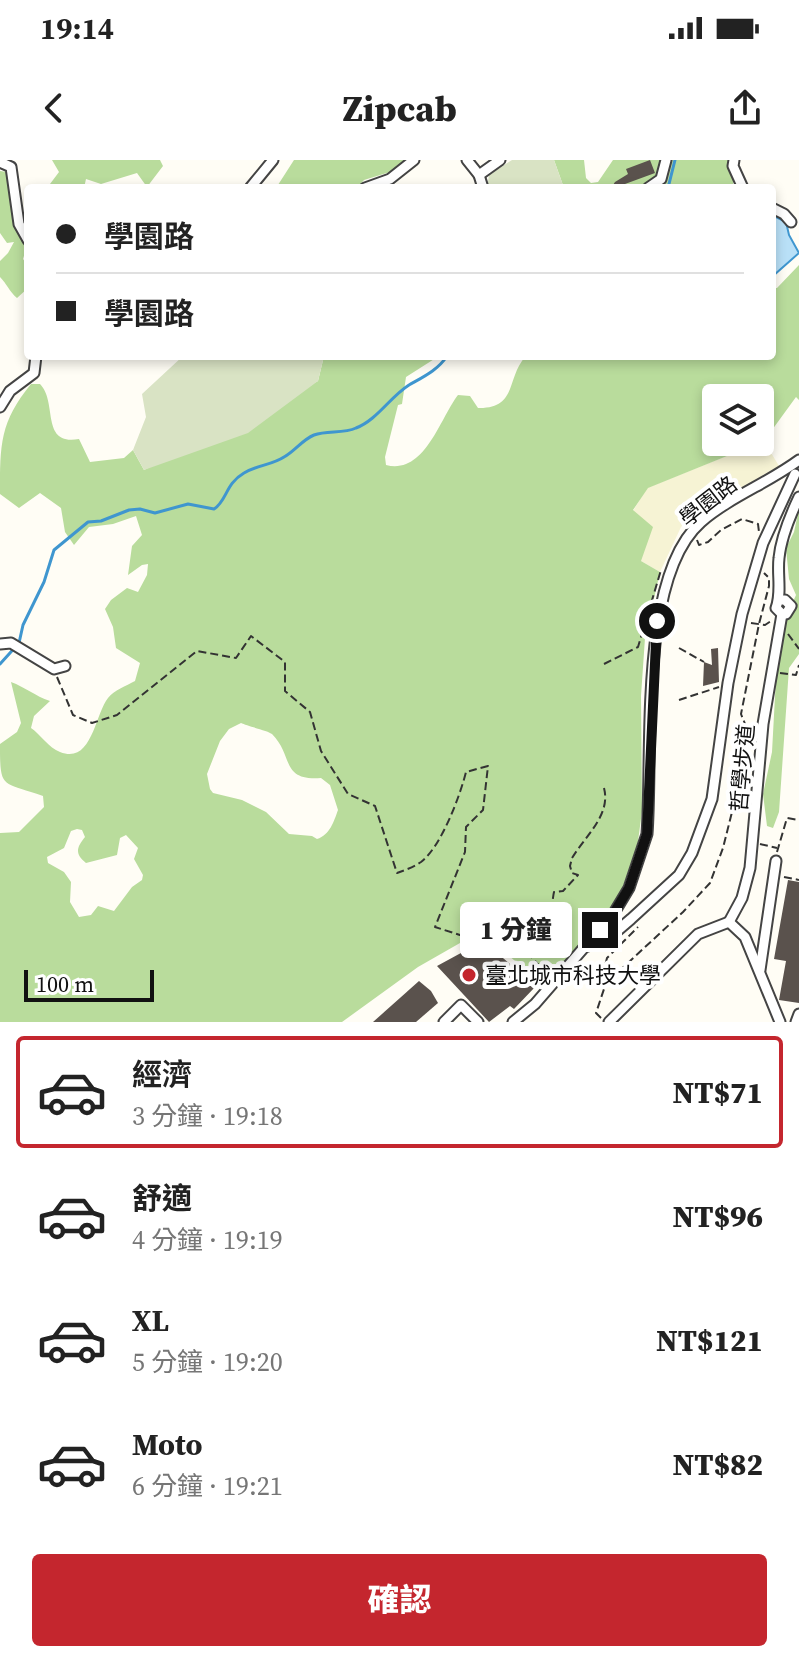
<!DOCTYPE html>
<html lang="zh-TW">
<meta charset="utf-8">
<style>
body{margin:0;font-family:"Source Serif 4","Noto Sans TC",serif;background:#f6f6f6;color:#222;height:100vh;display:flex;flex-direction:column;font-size:30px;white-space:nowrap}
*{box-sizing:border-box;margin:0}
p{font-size:26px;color:#767676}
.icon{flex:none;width:44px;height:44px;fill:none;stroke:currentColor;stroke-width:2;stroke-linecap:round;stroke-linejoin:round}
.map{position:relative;height:862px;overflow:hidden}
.side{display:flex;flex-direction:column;background:#fff;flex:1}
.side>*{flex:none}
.banner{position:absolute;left:24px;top:24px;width:752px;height:176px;border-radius:8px;box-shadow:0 4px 12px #0003;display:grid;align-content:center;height:176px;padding:0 32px;background:#fff}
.fabs{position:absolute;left:702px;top:224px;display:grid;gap:16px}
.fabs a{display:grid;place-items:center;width:72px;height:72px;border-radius:8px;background:#fff;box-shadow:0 4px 12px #0003;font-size:40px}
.scale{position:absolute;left:24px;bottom:20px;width:130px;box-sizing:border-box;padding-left:8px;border:4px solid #111;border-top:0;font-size:22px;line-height:28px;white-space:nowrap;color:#111;-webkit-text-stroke:6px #fff;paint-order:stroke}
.end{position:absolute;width:36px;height:36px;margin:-18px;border:10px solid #111;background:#fff;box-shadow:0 0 0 4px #fff}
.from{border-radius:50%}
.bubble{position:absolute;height:56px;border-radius:8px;background:#fff;box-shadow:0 4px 12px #0003;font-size:26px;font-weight:800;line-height:56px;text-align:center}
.banner b{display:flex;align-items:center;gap:28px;height:76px;font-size:30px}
.banner b+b{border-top:2px solid #e0e0e0}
.banner i{width:20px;height:20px;background:#222}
ul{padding:14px 0 0;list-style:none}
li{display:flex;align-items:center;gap:24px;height:112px;margin:0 16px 12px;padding:0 16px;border:4px solid transparent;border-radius:8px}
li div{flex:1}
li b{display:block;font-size:30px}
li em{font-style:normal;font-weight:800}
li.on{border-color:#c4262e}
li>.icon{width:72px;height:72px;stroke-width:1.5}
.primary-button{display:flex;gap:16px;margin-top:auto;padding:16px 32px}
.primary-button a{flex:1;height:92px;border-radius:8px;background:#c4262e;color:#fff;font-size:32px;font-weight:800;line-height:92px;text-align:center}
.status{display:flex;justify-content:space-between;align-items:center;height:56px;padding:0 40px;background:#fff;direction:ltr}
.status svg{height:22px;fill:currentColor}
header{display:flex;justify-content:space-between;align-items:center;height:104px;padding:0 32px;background:#fff;font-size:36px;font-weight:800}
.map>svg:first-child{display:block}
.farmland{fill:#f6f3d4}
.forest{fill:#b9dc9c;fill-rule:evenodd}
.cemetery{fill:#d9e3c4}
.water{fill:#b9e0f7;stroke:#3f96cf;stroke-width:2}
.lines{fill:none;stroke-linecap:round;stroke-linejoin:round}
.stream{stroke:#3f96cf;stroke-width:3}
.building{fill:#5a524d}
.minor-casing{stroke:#444;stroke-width:13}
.path{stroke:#333;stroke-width:2;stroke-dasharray:8 4;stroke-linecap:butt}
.minor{stroke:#fff;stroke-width:9}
.route{stroke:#111;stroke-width:10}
.poi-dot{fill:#c4262e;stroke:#fff;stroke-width:3}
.labels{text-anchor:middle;stroke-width:8;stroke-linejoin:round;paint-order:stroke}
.street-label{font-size:22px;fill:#111;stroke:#fff}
.poi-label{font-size:22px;fill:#111;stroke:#fff;text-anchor:start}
</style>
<div class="status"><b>19:14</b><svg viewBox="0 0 49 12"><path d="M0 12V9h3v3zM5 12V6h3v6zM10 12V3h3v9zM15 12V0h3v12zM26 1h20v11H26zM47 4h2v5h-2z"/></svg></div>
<header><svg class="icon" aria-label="back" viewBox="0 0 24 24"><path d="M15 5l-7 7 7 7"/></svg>Zipcab<svg class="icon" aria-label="share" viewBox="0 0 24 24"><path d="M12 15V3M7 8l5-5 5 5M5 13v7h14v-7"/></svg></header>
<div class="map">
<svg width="799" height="862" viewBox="0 0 799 862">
<rect width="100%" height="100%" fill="#fffdf5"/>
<path class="farmland" d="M 764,281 L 779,306 L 694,355 L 681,367 L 660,412 L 641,401 L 633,351 L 647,328 Z"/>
<g class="forest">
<path d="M 52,0 L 160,0 L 163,6 L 147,27 L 137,13 L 101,24 L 86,19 L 84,28 L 47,28 L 59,12 Z"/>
<path d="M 294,0 L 406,0 L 390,12 L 364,20 L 357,28 L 276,28 Z"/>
<path d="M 554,0 L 584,0 L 586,18 L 591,23 L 598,22 L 613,0 L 734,0 L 733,28 L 724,26 L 720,28 L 564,28 Z"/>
<path d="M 0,11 L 7,12 L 19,26 L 12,48 L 20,53 L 28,51 L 28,83 L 23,99 L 28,106 L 28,128 L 17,138 C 9,131 7,124 0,117 L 0,101 L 8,93 L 14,82 L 7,83 L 0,73 Z"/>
<path d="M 799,105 L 799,240 L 796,237 L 764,281 L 648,328 L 633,350 L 653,367 L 641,401 L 660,412 L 645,478 L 641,536 L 642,651 L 637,689 L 616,745 L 556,818 L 542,824 L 488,778 L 467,779 L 418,807 L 342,862 L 0,862 L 0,673 L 19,672 L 44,647 L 43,636 C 1,621 0,630 0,584 L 17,572 L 21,563 L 11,522 C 25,527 35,536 50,541 L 34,556 L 31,568 C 40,574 49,588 60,592 C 92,605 95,554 108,538 C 114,530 126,526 135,521 L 140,503 L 116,488 L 113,467 L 105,449 L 111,440 L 127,428 L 138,432 L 147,415 L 148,404 L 142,405 L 128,415 L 132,386 L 142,375 L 136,356 L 113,364 L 89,367 L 74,385 L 65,372 L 61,348 L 40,333 L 19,348 L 0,334 C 0,284 0,262 31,224 L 40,224 C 58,242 40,286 79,279 L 90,302 L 124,298 L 133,290 L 144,310 L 318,221 L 324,196 L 439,196 L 406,217 L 402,244 L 398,245 L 385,297 L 386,305 C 425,315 440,258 458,235 L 470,236 L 478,248 C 518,249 506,217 526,196 L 772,196 L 772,128 L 777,128 ZM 716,238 L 760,238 L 760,282 L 716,282 ZM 241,563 C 247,566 269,571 272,574 C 294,596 280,621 321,618 L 330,625 L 338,650 C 334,661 330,675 317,679 L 312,676 L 289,674 L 266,652 L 242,640 L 213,633 L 210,629 L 207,614 L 220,581 L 229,569 ZM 77,669 L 82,670 L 85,677 C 76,688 75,694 86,703 L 117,695 L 120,678 L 126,675 L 138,688 L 134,699 L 143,715 L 142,720 L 132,727 L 114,751 L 98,746 L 91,755 L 79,757 L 70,742 L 71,722 L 64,712 L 48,703 L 47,697 L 64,688 L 71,671 Z"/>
<path d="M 799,349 L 799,494 L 789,508 L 779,652 L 773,668 L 767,666 L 763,634 L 772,592 L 776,518 L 781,494 L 782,466 L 796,435 L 789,419 L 786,388 L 794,372 Z"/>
</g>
<g class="cemetery">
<path d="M 512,0 L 554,0 L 564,28 L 487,28 L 489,15 Z"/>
<path d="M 183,196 L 324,196 L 318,221 L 248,273 L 144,310 L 133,290 L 146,257 L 142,234 Z"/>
</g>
<path class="water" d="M 772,55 L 786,62 L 789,75 L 799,93 L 774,115 Z"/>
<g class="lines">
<g class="stream">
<path d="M 668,28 L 675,0"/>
<path d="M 0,504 L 19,483 L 23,465 L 44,422 L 54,390 L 88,362 L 101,361 L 129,350 L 140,349 L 155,353 L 188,344 L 214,349 C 227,341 225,324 244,313 C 257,305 272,305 284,297 C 295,291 302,280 314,275 C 327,270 343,274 356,268 C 377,260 390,237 409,225 C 423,217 438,210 447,196"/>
</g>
</g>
<g class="building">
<path d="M 650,0 L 655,13 L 625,24 L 623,28 L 611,28 L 615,22 L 628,14 L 626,9 Z"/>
<path d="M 718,488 L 719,522 L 703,526 L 704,502 L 712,505 L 711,489 Z"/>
<path d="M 788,720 L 799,722 L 799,843 L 779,840 L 786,801 L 774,799 Z"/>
<path d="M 483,781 L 536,826 L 514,849 L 510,846 L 489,862 L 437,806 Z"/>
<path d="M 419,821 L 431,831 L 438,843 L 416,862 L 373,862 Z"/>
</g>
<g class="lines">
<g class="minor-casing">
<g id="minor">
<path d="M 467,0 L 479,15 L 483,28"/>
<path d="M 734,0 L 733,6 L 743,28"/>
<path d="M 0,2 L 11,7 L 19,64 L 28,80"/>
<path d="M 479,15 L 500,0"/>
<path d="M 250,28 L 273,0"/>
<path d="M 365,28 L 390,19 L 414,0"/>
<path d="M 648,28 L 661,19 L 666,0"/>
<path d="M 772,48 L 784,54 L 791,62"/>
<path d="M 0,247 L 10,231 L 34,213 L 36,196"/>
<path d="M 780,440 L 785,440 L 791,446 L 786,454 L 782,454"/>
<path d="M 782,454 L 776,448 C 782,432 777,415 779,398 C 781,377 790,356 799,337"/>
<path d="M 0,484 L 11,483 L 54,509 L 65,506"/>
<path d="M 729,762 L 742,738 L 750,708 L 763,564 L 782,454"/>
<path d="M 729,762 L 745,777 L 780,862"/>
<path d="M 588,786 L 617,771 L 631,759 L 679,715 L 692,693 L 712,639 L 728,523 L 742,454 L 763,383 L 795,314"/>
<path d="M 760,810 L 776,701"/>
<path d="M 444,862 L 461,845 L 478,862"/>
<path d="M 513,862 L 535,844 L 614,753 L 629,728 L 647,674 C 653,594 638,417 701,362 C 730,337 768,323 799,300"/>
<path d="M 609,862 L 698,774 L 729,762"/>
<path d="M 796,862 L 799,854"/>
</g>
</g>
<g class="path">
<path d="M 697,380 L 699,385 L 708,382 L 721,370 L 742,359 L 758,364 L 759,372"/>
<path d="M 751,463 L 765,465 L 771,461"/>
<path d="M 788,474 L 799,489"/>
<path d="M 679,488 L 704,502"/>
<path d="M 604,504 L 638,487 L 661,410"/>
<path d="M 780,513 L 796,515 L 799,505"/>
<path d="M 57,517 L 73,555 L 92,563 L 117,555 L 197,491 L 236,498 L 251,476 L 285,502 L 285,531 L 310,552 L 321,591 L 348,634 L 375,646 L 397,713 C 405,710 414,707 421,702 C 441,687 460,636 466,612 L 488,606 L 483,650 L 466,667 L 465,692 L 435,767 L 466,777 L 485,762 L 525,789"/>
<path d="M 679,540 L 719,527"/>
<path d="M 760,684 L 777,688"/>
<path d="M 777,692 L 787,658 L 799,660"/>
<path d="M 784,717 L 799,720"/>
<path d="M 529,761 L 535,762"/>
<path d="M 531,777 L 547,775 L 554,767 L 546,759"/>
<path d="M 579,806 L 586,810 L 603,806"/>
<path d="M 548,816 L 525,789 L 532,772 L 531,767 C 539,760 550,756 552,744 C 553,740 553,736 554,732 L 563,731 L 578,715 L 572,713 L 570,706 L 572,698 C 586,675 611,655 604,628"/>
<path d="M 608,817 L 617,813 L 683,752 L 710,723 L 723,688 L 746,596 L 749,574 L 741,554 L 759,464 L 769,426 L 769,418 L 764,413"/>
<path d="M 601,858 L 596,853 L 608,817 L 604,810 L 607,798 L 638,767"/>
</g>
<use href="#minor" class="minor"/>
</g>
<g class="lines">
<path class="route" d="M 600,770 L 614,753 L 629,728 L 647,674 L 657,461"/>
</g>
<circle class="poi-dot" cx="469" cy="815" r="8"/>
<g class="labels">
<g class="street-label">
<text transform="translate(708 341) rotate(-38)" y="8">學園路</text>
<text transform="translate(742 608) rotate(-85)" y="8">哲學步道</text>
</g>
<g class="poi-label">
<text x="485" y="823">臺北城市科技大學</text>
</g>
</g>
</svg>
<div class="fabs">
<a><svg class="icon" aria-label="layers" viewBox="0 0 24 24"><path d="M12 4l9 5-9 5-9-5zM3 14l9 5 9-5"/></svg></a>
</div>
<div class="scale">100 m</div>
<i class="end from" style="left:657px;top:461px"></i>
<i class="end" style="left:600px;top:770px"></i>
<div class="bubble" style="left:460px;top:742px;width:112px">1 分鐘</div>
<div class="banner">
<b><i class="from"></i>學園路</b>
<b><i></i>學園路</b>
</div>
</div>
<section class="side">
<ul>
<li class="on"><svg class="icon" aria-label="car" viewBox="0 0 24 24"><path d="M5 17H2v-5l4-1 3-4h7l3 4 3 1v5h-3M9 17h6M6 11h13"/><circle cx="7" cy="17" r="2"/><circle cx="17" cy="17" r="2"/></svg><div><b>經濟</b><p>3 分鐘 · 19:18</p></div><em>NT$71</em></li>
<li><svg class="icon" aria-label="car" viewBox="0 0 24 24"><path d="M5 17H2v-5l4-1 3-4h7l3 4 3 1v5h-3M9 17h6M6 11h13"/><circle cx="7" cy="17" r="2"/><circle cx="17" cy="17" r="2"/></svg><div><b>舒適</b><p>4 分鐘 · 19:19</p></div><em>NT$96</em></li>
<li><svg class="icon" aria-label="car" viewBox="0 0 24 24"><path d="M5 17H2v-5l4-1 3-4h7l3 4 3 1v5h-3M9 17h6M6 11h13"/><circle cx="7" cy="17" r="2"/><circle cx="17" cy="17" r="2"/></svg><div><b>XL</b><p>5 分鐘 · 19:20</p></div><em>NT$121</em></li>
<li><svg class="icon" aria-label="car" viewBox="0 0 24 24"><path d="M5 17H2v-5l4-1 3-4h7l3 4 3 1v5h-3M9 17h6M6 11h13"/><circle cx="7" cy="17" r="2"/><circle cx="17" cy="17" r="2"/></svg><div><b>Moto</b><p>6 分鐘 · 19:21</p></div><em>NT$82</em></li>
</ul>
<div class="primary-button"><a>確認</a></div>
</section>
